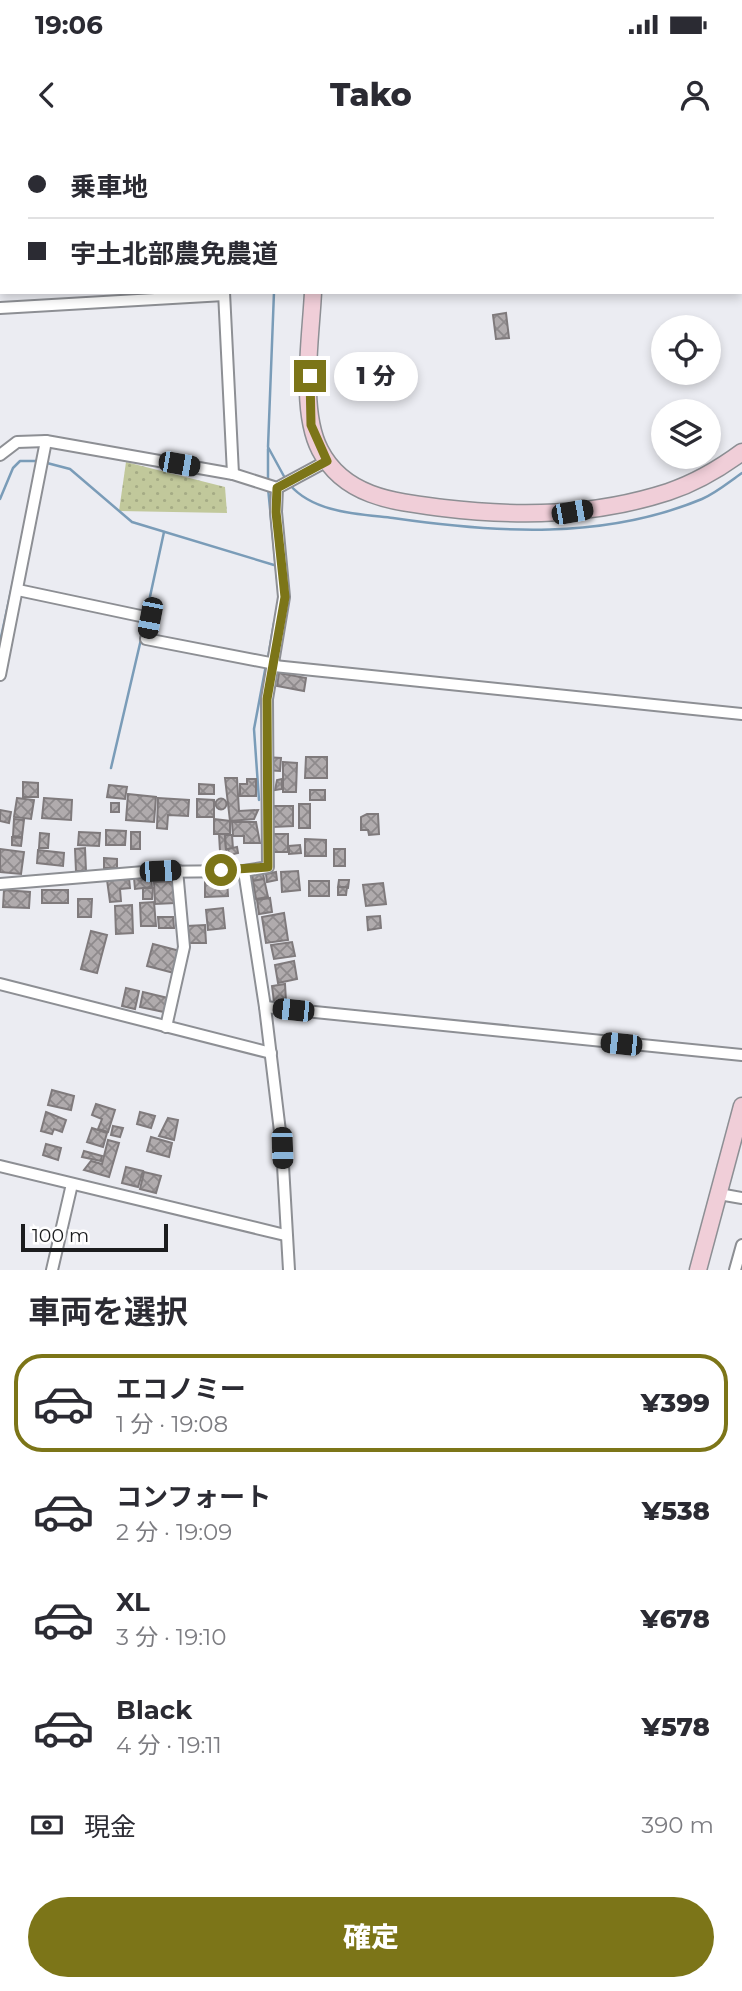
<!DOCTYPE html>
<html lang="ja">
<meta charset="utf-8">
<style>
body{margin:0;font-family:Montserrat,"Noto Sans JP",sans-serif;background:#f2f2f3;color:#2b2b33;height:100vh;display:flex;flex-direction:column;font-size:26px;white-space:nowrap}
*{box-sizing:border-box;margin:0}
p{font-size:23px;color:#7c7c81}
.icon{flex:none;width:38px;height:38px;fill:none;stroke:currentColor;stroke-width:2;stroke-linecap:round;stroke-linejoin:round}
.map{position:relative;height:1130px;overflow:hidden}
.details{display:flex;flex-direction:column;background:#fff;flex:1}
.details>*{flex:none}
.hud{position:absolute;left:0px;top:0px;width:742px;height:154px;box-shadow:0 4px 10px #0003;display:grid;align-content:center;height:154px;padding:0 28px;background:#fff}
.buttons{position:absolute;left:651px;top:175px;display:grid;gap:14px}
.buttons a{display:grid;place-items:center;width:70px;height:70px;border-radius:50%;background:#fff;box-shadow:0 4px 10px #0003;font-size:35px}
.scale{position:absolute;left:21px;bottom:18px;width:147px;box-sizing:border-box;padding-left:7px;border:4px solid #1b1c1e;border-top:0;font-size:19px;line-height:24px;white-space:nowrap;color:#1b1c1e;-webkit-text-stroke:5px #fff;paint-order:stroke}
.end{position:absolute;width:32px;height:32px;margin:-16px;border:9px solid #7c7518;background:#fff;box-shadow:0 0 0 4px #fff}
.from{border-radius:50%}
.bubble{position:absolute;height:49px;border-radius:24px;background:#fff;box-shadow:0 4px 10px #0003;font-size:23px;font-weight:800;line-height:49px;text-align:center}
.car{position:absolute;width:21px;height:42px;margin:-21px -10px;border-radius:9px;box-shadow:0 0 5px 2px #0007;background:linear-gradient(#222 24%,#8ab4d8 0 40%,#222 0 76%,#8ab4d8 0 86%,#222 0)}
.hud b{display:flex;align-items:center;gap:24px;height:66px;font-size:26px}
.hud b+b{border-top:2px solid #e1e1e2}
.hud i{width:18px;height:18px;background:#2b2b33}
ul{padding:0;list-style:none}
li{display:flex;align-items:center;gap:21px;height:98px;margin:0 14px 10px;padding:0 14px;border:4px solid transparent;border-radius:28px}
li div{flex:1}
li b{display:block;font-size:26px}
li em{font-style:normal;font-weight:800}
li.on{border-color:#7c7518}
li>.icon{width:63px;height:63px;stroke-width:1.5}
h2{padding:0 28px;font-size:32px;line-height:84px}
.pay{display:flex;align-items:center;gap:18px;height:77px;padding:0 28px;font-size:26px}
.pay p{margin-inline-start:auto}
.action{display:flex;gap:14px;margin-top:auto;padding:14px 28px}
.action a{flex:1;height:80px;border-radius:42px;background:#7c7518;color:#fff;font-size:28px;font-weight:800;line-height:80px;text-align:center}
.status{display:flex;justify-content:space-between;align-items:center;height:49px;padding:0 35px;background:#fff;direction:ltr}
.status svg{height:19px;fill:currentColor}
header{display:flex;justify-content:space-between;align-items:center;height:91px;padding:0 28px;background:#fff;font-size:32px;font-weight:800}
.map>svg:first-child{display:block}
.grass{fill:url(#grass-dots)}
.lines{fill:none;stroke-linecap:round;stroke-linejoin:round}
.stream{stroke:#7a9cb8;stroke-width:2.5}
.building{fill:url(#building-cross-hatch);stroke:#7f7a7c;stroke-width:2}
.street-casing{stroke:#8d8f94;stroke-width:14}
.secondary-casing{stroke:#8d8f94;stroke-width:19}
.street{stroke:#fff;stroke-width:10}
.secondary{stroke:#f0ced8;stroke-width:16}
.route{stroke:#7c7518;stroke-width:9}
</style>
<div class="status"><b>19:06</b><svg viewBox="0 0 49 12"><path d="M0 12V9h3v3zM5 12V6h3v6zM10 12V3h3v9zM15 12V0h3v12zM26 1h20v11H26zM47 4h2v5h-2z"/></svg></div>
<header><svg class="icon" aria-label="back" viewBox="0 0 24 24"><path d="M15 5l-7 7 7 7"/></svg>Tako<svg class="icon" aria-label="person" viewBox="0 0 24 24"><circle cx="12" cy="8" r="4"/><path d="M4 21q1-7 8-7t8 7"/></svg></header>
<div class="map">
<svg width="742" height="1130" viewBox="0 0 742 1130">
<defs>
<pattern id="grass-dots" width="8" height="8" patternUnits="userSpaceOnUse" patternTransform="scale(1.75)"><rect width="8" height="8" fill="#c1c89b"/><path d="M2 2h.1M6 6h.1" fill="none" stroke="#a5ab85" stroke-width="1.8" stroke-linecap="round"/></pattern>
<pattern id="building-cross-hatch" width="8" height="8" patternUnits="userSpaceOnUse" patternTransform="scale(1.75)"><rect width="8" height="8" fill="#b0abad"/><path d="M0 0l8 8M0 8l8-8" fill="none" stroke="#8e8a8c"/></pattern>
</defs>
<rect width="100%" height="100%" fill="#ebecf2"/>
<path class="grass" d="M 126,322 L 225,347 L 227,373 L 119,371 Z"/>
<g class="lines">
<g class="stream">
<path d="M 276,0 L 276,2"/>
<path d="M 274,152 L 268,307 L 286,340"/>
<path d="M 47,323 L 70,329 L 132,382 L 274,425"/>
<path d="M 268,341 L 268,309"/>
<path d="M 290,345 C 314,373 359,374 393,378 C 496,393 604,400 702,359 C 716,353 729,342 742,333"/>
<path d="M 268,348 L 277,439"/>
<path d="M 0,359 L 13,328 L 20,321 L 40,321"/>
<path d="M 146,475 L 164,392"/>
<path d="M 0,502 L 14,437"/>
<path d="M 268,518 L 274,483"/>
<path d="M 111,628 L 142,495"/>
<path d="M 259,660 L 254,589 L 266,525"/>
</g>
</g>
<g class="building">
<path d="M 506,173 L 509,198 L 496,199 L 493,175 Z"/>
<path d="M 279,533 L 306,538 L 304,551 L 277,546 Z"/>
<path d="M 265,617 L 281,618 L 280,631 L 264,630 Z"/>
<path d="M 306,617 L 327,617 L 327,638 L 305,638 Z"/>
<path d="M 283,622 L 297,623 L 296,652 L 283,652 Z"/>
<path d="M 225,638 L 237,638 L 239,671 L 258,670 L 254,679 L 230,681 Z"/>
<path d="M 247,639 L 256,639 L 256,656 L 240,656 L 240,644 L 247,644 Z"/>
<path d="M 282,639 L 282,649 L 275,650 L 277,640 Z"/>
<path d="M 23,642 L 38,643 L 38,657 L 23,657 Z"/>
<path d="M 199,644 L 214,645 L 214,654 L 199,654 Z"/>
<path d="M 109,645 L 127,647 L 125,659 L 107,657 Z"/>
<rect x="310" y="650" width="15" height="10"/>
<path d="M 128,654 L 156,657 L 154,682 L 126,680 Z"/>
<path d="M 17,658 L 34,660 L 31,679 L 14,677 Z"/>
<path d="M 44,658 L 72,660 L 71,680 L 42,678 Z"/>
<path d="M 158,658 L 189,660 L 188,676 L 168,675 L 167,689 L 157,688 Z"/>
<circle cx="221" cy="664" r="5.5"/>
<path d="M 197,659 L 214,660 L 214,677 L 197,677 Z"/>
<rect x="111" y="663" width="8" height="9"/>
<rect x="299" y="664" width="11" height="24"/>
<path d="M 273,666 L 293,666 L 293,686 L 273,687 Z"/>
<path d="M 0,670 L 11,672 L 9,683 L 0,681 Z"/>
<path d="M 367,674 L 378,674 L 379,694 L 369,695 L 368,690 L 361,690 L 361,677 Z"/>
<path d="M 14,679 L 24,680 L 22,697 L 13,696 Z"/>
<path d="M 214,679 L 230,681 L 230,694 L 214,694 Z"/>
<path d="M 232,682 L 256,682 L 260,703 L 244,703 L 244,696 L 233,696 Z"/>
<path d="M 106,690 L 126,691 L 125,705 L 106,705 Z"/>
<path d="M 79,692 L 100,693 L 99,706 L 78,705 Z"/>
<rect x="131" y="692" width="9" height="17"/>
<path d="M 40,693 L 49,694 L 48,708 L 39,708 Z"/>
<path d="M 219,694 L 225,694 L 226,711 L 220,711 Z"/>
<path d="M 271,694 L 288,694 L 288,712 L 272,712 Z"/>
<path d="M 225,695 L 232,695 L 233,709 L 226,709 Z"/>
<path d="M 12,697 L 22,698 L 21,706 L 12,705 Z"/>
<path d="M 305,699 L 326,700 L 326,716 L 305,716 Z"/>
<path d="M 300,705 L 301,713 L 289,714 L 289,706 Z"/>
<path d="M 237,707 L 238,713 L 229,715 L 228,709 Z"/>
<path d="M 85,708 L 86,731 L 76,731 L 75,709 Z"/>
<path d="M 0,709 L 24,712 L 21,734 L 0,732 Z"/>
<rect x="334" y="709" width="11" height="17"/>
<path d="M 38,710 L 64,713 L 63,726 L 37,723 Z"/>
<path d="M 104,718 L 117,719 L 117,728 L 104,728 Z"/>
<path d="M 298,731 L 300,750 L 282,752 L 281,732 Z"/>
<path d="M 276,732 L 277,740 L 267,742 L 266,734 Z"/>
<path d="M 263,733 L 264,739 L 253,741 L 252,734 Z"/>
<path d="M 151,736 L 152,747 L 135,749 L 134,738 Z"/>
<path d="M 129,738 L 130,748 L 120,749 L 121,761 L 110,762 L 107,740 Z"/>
<path d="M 227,738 L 228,756 L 205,757 L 205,739 Z"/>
<path d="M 264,739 L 268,757 L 256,759 L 253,741 Z"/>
<path d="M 339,740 L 349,740 L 348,748 L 338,747 Z"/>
<path d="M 174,741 L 175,763 L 155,764 L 154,742 Z"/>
<rect x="309" y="741" width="20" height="15"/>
<path d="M 383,743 L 386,764 L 366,766 L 363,745 Z"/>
<path d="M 338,747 L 347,747 L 346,755 L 338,755 Z"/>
<path d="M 143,748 L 153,748 L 152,759 L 143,759 Z"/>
<path d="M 4,750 L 30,752 L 29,768 L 3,767 Z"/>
<rect x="42" y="750" width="26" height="13"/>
<path d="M 270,758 L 272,772 L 259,774 L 257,760 Z"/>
<path d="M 78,759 L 92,759 L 91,777 L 78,777 Z"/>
<path d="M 154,762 L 156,786 L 141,786 L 140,763 Z"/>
<path d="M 132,765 L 133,793 L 116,794 L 115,766 Z"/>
<path d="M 223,768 L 225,788 L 208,790 L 206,770 Z"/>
<path d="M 284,773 L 288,800 L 266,803 L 262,777 Z"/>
<path d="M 380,776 L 381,788 L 368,790 L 367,777 Z"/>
<path d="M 158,777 L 173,777 L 174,788 L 159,788 Z"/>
<path d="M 205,785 L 206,803 L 187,803 L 187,786 Z"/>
<path d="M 91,791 L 107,795 L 97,833 L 81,829 Z"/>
<path d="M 292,802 L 295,816 L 274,819 L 271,805 Z"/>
<path d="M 153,804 L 180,811 L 174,833 L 147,826 Z"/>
<path d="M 294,821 L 297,839 L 278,843 L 275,825 Z"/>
<path d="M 285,844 L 286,861 L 274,862 L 272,846 Z"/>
<path d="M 126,848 L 139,851 L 135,869 L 122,866 Z"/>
<path d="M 143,852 L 168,858 L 164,872 L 140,867 Z"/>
<path d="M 52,950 L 74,956 L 71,970 L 48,965 Z"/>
<path d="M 96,964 L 115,970 L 108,992 L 98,989 L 102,979 L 92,975 Z"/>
<path d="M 46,972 L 66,980 L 62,992 L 54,989 L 52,994 L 41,991 Z"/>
<path d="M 140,972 L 155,976 L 151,988 L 137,984 Z"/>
<path d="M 168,978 L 178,980 L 174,1000 L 159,996 Z"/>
<path d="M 113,986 L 123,988 L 120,997 L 111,995 Z"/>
<path d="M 92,988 L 107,993 L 103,1007 L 87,1002 Z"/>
<path d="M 151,997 L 172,1003 L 169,1017 L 147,1011 Z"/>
<path d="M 108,1000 L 119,1003 L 109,1037 L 84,1030 L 91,1021 L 102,1024 Z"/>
<path d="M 46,1004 L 61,1008 L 58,1020 L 43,1015 Z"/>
<path d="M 84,1011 L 102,1016 L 101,1021 L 82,1017 Z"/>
<path d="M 126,1027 L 143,1031 L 138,1047 L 122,1043 Z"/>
<path d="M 144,1032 L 161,1036 L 156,1053 L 140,1049 Z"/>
</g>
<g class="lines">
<g class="street-casing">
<g id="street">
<path d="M 194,0 L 195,2"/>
<path d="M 224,152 L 233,334"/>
<path d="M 0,168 L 224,155"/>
<path d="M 0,315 L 17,302 L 46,301 L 233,334 L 277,348 L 327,321"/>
<path d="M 18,450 L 150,478 L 146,499 L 275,524"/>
<path d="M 274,526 L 742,574"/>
<path d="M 0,535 L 46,301"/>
<path d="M 244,731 L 265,867 L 282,1008 L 289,1130"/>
<path d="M 0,744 L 144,732 L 244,731 L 268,727 L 267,559 L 284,457 L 276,372 L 277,348"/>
<path d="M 0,844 L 271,913"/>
<path d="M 265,867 L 742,915"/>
<path d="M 166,887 L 184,807 L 177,730"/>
<path d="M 0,1026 L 285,1095"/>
<path d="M 719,1054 L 742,1058"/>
<path d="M 52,1130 L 72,1044"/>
<path d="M 735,1130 L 742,1105"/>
</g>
</g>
<g class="secondary-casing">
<g id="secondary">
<path d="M 295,0 L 297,2"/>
<path d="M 313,152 C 311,197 299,270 320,310 C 344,357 395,362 443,368 C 519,377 594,376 668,352 C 695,343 719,329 742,312"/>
<path d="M 698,1130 L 742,966"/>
</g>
</g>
<use href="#street" class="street"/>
<use href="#secondary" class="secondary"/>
</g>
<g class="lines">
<path class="route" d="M 221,730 L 268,727 L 267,559 L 285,457 L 276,372 L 277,348 L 327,321 L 311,285 L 310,236"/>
</g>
</svg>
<div class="buttons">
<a><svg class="icon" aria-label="locate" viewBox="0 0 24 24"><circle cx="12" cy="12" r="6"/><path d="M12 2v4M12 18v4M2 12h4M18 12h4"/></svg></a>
<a><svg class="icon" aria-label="layers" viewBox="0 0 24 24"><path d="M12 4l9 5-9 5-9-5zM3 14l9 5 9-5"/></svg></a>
</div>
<div class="scale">100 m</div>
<i class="end from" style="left:221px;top:730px"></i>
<i class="end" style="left:310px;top:236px"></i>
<div class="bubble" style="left:334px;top:212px;width:84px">1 分</div>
<i class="car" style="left:179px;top:324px;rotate:100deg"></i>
<i class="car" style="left:572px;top:372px;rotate:80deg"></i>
<i class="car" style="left:150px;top:478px;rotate:191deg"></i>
<i class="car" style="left:160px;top:731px;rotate:87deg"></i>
<i class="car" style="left:293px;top:870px;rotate:276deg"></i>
<i class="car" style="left:621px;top:904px;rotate:276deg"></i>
<i class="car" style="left:282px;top:1008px;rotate:178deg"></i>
<div class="hud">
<b><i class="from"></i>乗車地</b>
<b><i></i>宇土北部農免農道</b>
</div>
</div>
<section class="details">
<h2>車両を選択</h2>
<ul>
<li class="on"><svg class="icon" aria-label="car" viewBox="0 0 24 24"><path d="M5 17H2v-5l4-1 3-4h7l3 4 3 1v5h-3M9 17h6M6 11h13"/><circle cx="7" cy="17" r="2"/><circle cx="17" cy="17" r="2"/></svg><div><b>エコノミー</b><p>1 分 · 19:08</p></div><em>¥399</em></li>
<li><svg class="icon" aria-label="car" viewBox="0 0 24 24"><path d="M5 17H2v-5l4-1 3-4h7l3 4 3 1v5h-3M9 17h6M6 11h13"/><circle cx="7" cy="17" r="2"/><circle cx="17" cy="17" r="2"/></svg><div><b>コンフォート</b><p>2 分 · 19:09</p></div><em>¥538</em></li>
<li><svg class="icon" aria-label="car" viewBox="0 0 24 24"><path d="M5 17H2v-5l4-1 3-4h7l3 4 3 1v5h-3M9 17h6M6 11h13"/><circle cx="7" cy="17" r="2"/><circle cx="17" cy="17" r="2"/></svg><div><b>XL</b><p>3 分 · 19:10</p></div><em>¥678</em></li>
<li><svg class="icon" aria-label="car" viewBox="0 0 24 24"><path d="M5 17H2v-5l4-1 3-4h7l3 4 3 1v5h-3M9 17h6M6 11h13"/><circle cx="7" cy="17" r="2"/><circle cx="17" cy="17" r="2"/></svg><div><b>Black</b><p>4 分 · 19:11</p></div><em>¥578</em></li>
</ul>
<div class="pay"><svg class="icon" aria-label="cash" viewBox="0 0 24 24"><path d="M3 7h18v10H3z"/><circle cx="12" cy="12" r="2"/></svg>現金<p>390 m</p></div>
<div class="action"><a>確定</a></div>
</section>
